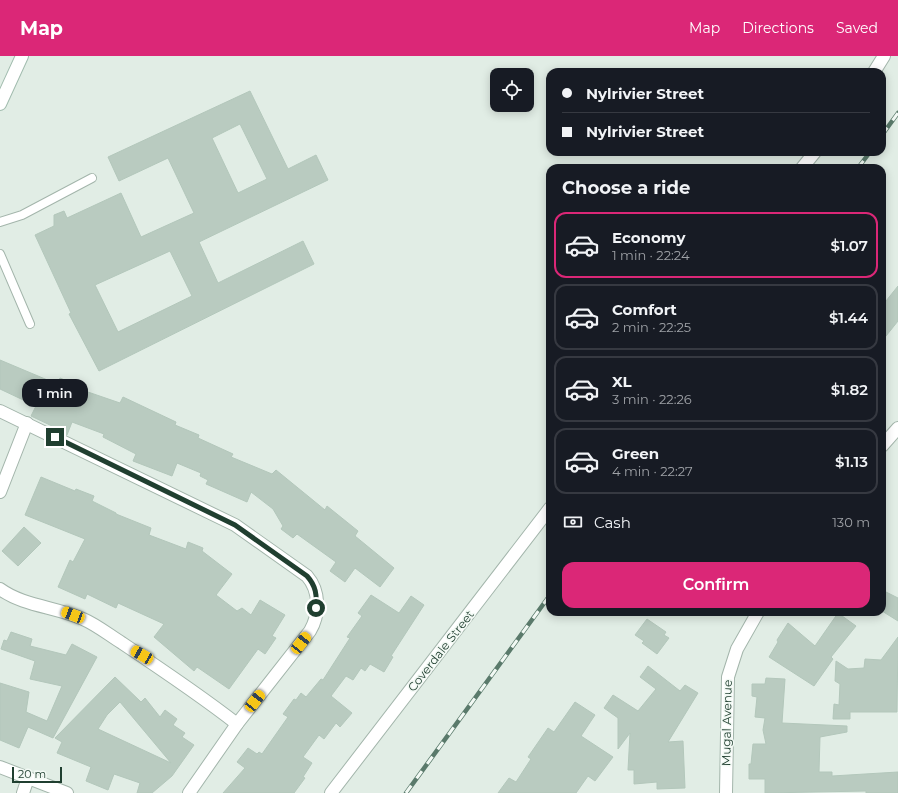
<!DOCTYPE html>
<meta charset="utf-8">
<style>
body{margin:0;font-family:Montserrat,sans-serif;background:#242831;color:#f1f3f6;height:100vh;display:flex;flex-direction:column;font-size:15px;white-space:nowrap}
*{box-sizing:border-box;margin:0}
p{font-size:13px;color:#9ea1a6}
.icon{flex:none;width:22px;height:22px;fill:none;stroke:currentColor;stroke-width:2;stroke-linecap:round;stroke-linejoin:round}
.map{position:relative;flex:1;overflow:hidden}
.sheet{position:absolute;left:546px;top:108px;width:340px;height:452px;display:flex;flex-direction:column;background:#171b24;border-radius:12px;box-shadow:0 2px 10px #0003}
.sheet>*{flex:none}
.guide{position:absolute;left:546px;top:12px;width:340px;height:88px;border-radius:12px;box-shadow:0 2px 10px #0003;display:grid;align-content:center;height:88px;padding:0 16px;background:#171b24}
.controls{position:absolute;left:490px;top:12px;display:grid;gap:8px}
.controls a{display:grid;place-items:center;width:44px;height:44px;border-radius:8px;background:#171b24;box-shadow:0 2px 10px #0003;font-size:20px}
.scale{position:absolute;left:12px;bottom:10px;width:50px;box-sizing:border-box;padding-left:4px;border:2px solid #203f30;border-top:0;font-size:11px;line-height:14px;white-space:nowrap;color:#203f30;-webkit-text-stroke:3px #f2f9f4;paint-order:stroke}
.end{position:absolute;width:18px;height:18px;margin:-9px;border:5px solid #203f30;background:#fff;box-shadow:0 0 0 2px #fff}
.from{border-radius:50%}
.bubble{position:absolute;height:28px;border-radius:12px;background:#171b24;box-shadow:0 2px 10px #0003;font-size:13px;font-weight:600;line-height:28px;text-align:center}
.car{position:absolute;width:12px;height:24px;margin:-12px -6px;border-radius:5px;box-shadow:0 0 3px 1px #0007;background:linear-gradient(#f5c518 24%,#345 0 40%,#f5c518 0 76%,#345 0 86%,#f5c518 0)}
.guide b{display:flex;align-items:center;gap:14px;height:38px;font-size:15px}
.guide b+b{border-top:1px solid #363941}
.guide i{width:10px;height:10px;background:#f1f3f6}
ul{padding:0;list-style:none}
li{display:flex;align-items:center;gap:12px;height:66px;margin:0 8px 6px;padding:0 8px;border:2px solid #363941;border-radius:12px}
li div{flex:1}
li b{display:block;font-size:15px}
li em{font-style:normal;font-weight:600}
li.current{border-color:#db2777}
li>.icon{width:36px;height:36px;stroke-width:1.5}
h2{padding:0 16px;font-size:18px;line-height:48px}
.pay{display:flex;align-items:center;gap:10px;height:44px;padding:0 16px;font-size:15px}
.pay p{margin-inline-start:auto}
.action{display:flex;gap:8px;margin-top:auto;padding:8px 16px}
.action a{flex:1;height:46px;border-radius:12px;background:#db2777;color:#fff;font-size:16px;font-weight:600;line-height:46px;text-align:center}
header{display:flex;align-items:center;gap:24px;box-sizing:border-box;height:56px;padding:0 20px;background:#db2777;color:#fff}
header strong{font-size:19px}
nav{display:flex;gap:22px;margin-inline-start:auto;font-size:14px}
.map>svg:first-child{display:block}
.building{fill:#b9cbc0;stroke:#b3c7bb;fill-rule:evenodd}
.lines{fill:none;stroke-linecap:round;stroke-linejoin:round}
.lane-casing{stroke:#a3b5ab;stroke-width:10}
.street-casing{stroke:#a3b5ab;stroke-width:14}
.secondary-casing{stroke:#a1bcae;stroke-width:14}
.lane{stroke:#fff;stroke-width:8}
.street{stroke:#fff;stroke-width:12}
.secondary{stroke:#fff;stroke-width:12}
.rail-casing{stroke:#5a7a6b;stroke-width:4.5}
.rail{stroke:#f2f9f4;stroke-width:3;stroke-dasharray:9;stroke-linecap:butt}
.route{stroke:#203f30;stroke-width:5}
.labels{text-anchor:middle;stroke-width:3;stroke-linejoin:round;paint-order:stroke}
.street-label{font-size:12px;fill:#203f30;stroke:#f2f9f4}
</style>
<header>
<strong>Map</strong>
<nav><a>Map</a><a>Directions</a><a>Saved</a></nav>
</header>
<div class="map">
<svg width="898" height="737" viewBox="0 0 898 737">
<rect width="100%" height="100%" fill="#e1ede5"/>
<g class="building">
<path d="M 250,35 L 288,113 L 316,99 L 328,124 L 199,186 L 218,227 L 303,185 L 314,208 L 99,315 L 69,258 L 71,257 L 35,179 L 54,170 L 54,159 L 64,155 L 67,162 L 121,137 L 141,181 L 194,157 L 168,102 L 119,125 L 108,101 ZM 240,68 L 267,123 L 238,137 L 212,82 ZM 170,195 L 192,240 L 118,276 L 95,229 Z"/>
<path d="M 898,230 L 898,265 L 882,285 L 882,250 Z"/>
<path d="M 0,304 L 57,328 L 60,322 L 86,333 L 85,335 L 120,347 L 123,341 L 176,366 L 175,369 L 199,379 L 198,382 L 233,398 L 231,401 L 272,418 L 276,414 L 325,454 L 327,450 L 358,475 L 355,480 L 394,512 L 380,531 L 355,512 L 345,526 L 330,515 L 336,506 L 297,478 L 293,482 L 281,473 L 283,470 L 273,453 L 251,436 L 247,446 L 206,428 L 208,424 L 200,420 L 201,417 L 177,407 L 172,420 L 133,405 L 136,398 L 103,381 L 104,378 L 72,366 L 67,379 L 52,372 L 52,370 L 31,360 L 36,350 L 0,333 Z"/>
<path d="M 41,421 L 75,435 L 76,433 L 94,440 L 92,445 L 116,457 L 116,458 L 151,472 L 149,479 L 186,493 L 188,486 L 203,492 L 202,495 L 232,518 L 216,539 L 237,555 L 242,552 L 251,559 L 260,544 L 285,559 L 272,580 L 276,582 L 265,598 L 258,593 L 229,633 L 197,611 L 194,615 L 154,581 L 164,568 L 118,547 L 116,552 L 87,538 L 85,543 L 58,531 L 70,504 L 73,506 L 85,483 L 25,459 Z"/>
<path d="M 24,471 L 41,487 L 18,510 L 2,495 Z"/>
<path d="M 882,534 L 898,542 L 898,565 L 882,555 Z"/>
<path d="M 371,539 L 399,557 L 411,540 L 424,549 L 391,600 L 393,601 L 384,616 L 370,608 L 365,615 L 361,612 L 353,624 L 346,620 L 331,640 L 352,657 L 340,671 L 336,667 L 324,683 L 319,679 L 303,701 L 312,707 L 303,721 L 305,722 L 294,737 L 223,737 L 245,712 L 237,706 L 248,692 L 257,698 L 259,696 L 262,698 L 288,661 L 283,658 L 294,643 L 296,644 L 301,637 L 306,641 L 321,623 L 323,624 L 350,582 L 347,581 L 362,560 L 358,557 Z"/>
<path d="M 838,557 L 856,570 L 831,601 L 833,603 L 814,630 L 769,601 L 778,586 L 777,584 L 788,567 L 815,590 Z"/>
<path d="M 647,563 L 666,576 L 664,579 L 669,582 L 657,598 L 642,587 L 644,585 L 635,579 Z"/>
<path d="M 11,576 L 32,583 L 30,590 L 66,599 L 72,588 L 97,601 L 53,682 L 28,671 L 19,692 L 0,684 L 0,627 L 29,636 L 26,656 L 47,665 L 62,630 L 30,623 L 35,605 L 1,593 L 4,584 L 7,585 Z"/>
<path d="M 898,581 L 897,656 L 850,656 L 850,663 L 833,663 L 834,648 L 839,649 L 840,628 L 835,625 L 836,605 L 848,613 L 864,612 L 865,603 L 881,604 Z"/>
<path d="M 648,610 L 680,635 L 685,629 L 698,637 L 668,686 L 683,685 L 685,732 L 657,733 L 657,726 L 634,728 L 634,714 L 628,714 L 630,677 L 618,693 L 618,662 L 604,652 L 613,639 L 638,655 L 656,633 L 640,621 Z"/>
<path d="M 115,621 L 141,646 L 145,642 L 160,661 L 165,654 L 177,663 L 173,669 L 185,677 L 182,681 L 194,689 L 172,720 L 152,737 L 137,737 L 140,727 L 114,718 L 108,734 L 86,725 L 91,711 L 57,697 L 62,686 L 55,682 ZM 120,646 L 171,707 L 98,673 L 107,659 Z"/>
<path d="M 766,622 L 785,623 L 782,667 L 847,670 L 847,676 L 820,681 L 819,716 L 832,716 L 832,720 L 898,716 L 898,737 L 866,737 L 866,735 L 765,737 L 765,723 L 749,723 L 749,708 L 751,708 L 753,688 L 766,688 L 763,674 L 765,662 L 755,661 L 757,641 L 752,640 L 752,628 L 765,628 Z"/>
<path d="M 575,646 L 595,659 L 581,680 L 613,701 L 595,725 L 588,720 L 576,737 L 498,737 L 509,722 L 516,726 L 531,703 L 528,701 L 548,672 L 554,676 Z"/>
</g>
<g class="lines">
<g class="lane-casing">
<g id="lane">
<path d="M 0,166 L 22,159 L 92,122"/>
<path d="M 0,198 L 30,268"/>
</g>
</g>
<g class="street-casing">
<g id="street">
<path d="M 874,16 L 884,0"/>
<path d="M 802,112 L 815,96"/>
<path d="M 0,355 L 235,469 L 307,520 C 320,535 320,558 310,575 L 237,668 L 189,737"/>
<path d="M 882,390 L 898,372"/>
<path d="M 0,436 L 27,367"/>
<path d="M 0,533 C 23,550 57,551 83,563 C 97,569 109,579 122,587 C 161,613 200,639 237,668"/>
<path d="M 0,711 L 67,737"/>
<path d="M 23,737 L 28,722"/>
<path d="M 331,737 L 550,452"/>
<path d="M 726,737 L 728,621 L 737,593 L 758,556"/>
</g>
</g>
<g class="secondary-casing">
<path id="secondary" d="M 0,48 L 22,0"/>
</g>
<use href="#lane" class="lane"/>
<use href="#street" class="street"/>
<use href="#secondary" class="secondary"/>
<g class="rail-casing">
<g id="rail">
<path d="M 882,79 L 898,57"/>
<path d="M 858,112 L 870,96"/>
<path d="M 406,737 L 550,539"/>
</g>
</g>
<use href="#rail" class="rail"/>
</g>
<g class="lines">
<path class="route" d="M 55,381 L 235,469 L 307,520 C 316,530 317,539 316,552"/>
</g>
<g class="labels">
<g class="street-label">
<text transform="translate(441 595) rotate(-52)" y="4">Coverdale Street</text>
<text transform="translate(727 667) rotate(-89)" y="4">Mugal Avenue</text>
</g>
</g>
</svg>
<div class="controls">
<a><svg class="icon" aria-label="locate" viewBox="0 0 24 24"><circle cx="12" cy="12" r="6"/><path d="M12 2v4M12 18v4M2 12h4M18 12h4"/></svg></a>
</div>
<div class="scale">20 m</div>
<i class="end from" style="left:316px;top:552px"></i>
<i class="end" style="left:55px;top:381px"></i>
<div class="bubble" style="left:22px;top:323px;width:66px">1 min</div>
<i class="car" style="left:73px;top:559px;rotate:291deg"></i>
<i class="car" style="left:301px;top:587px;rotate:38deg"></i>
<i class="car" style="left:142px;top:599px;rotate:300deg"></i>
<i class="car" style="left:255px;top:645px;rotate:38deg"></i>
<div class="guide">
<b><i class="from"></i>Nylrivier Street</b>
<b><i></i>Nylrivier Street</b>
</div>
<section class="sheet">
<h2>Choose a ride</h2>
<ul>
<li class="current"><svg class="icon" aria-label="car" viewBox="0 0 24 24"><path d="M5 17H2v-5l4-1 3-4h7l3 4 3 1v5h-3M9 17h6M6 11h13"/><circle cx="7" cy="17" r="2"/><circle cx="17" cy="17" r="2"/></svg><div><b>Economy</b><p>1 min · 22:24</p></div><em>$1.07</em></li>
<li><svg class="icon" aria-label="car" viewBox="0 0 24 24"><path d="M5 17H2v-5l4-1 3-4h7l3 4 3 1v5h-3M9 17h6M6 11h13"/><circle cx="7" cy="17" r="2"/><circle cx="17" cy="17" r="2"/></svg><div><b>Comfort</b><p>2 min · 22:25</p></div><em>$1.44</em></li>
<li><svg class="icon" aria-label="car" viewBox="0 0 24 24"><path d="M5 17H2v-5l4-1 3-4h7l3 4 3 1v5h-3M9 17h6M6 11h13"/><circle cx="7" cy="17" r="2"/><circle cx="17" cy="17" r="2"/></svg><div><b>XL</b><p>3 min · 22:26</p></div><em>$1.82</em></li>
<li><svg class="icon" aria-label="car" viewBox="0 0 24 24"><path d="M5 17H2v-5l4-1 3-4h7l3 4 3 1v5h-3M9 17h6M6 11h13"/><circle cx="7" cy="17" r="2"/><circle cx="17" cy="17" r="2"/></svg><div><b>Green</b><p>4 min · 22:27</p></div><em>$1.13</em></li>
</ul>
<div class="pay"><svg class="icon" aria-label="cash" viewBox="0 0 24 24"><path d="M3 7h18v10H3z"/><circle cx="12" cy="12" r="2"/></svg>Cash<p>130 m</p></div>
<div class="action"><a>Confirm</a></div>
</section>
</div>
